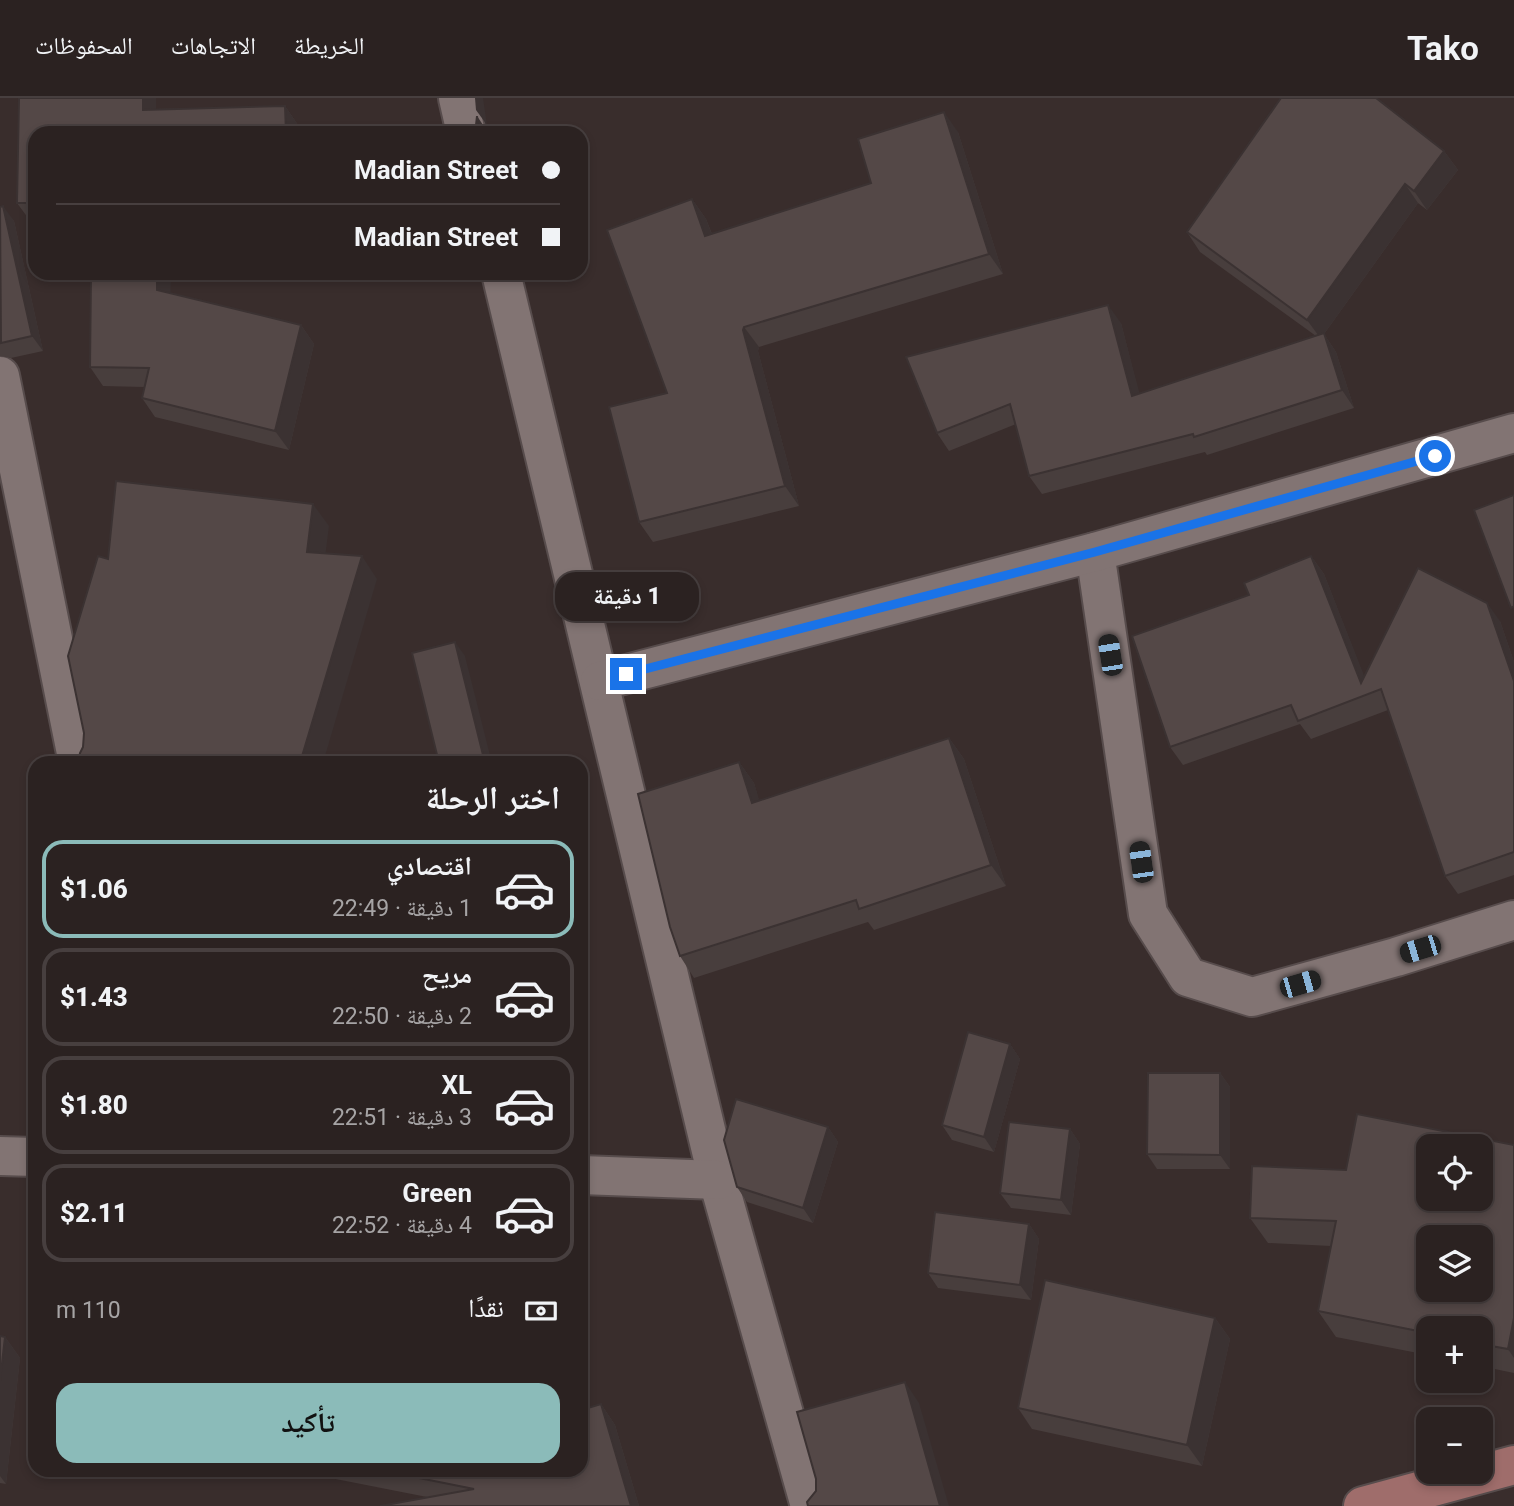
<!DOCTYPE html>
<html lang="ar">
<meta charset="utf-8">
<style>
body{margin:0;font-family:Roboto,"Noto Naskh Arabic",sans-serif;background:#372f2e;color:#f1f3f6;direction:rtl;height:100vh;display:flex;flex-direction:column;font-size:26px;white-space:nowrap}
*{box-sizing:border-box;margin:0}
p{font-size:23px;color:#a6a4a5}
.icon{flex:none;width:38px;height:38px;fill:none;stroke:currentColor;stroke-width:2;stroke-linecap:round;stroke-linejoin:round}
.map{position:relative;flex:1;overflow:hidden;direction:ltr}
.drawer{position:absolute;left:28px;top:658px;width:560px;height:721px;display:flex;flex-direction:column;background:#2b2221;border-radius:21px;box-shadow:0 4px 10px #0003,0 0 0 2px #473f3f;direction:rtl}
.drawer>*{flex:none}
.guide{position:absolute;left:28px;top:28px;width:560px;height:154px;border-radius:21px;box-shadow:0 4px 10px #0003,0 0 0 2px #473f3f;direction:rtl;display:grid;align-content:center;height:154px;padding:0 28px;background:#2b2221}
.tools{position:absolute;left:1416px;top:1036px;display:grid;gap:14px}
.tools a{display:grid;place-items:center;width:77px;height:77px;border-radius:14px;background:#2b2221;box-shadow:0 4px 10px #0003,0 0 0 2px #473f3f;font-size:35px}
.end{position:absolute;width:32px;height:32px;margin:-16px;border:9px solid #1a73e8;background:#fff;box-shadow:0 0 0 4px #fff}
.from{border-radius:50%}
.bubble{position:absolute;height:49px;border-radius:21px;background:#2b2221;box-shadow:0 4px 10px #0003,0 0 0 2px #473f3f;font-size:23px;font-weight:800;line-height:49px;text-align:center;direction:rtl}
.car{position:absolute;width:21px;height:42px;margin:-21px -10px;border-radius:9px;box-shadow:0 0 5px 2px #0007;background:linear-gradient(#222 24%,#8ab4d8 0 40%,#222 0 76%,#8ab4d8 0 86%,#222 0)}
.guide b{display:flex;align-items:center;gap:24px;height:66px;font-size:26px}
.guide b+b{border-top:2px solid #473f3f}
.guide i{width:18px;height:18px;background:#f1f3f6}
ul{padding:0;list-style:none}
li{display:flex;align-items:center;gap:21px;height:98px;margin:0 14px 10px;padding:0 14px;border:4px solid #473f3f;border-radius:21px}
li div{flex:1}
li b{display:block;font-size:26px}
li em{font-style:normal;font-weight:800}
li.selected{border-color:#8bbbb9}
li>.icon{width:63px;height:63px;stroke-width:1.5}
h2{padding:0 28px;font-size:32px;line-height:84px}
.pay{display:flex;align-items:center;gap:18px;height:77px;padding:0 28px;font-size:26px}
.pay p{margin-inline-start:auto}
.cta{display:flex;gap:14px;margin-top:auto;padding:14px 28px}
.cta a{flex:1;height:80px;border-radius:21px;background:#8bbbb9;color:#111;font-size:28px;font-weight:800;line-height:80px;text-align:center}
header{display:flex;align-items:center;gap:42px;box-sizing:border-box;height:98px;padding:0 35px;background:#2b2221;border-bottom:2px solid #473f3f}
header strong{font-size:33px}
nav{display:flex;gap:38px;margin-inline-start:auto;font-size:24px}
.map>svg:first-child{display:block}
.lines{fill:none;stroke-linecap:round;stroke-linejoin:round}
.minor-casing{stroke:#574c4c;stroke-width:42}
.primary-casing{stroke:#574c4c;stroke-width:42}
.minor{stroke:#827473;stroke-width:38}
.primary{stroke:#9f6d6b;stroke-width:38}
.wall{fill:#483e3d}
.shaded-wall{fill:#3b3232}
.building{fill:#544847;stroke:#3b3232;stroke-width:2;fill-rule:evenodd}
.route{stroke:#1a73e8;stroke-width:9}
</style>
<header>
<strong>Tako</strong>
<nav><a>الخريطة</a><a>الاتجاهات</a><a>المحفوظات</a></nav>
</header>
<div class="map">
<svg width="1514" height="1408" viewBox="0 0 1514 1408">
<rect width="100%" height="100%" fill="#392d2c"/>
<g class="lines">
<g class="minor-casing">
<g id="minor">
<path d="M 458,0 L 466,35"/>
<path d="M 501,175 L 718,1082 L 810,1408"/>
<path d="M 0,278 L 78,665"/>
<path d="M 1095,454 L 1148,816 L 1188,879 L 1252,899 L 1396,859 L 1514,822"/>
<path d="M 600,583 L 1095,454 L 1514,335"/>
<path d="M 0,1058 L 35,1059"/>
<path d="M 581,1077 L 718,1082"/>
</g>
</g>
<g class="primary-casing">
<path id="primary" d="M 1363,1408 L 1514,1367"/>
</g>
<use href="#minor" class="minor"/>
<use href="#primary" class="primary"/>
</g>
<g class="wall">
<path d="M 19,0 L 156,0 L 156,11 L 285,8 L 298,27 L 35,35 L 35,124 L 31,124 L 17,105 Z"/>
<path d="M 958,34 L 1003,176 L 759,249 L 758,253 L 799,408 L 653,444 L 639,424 L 667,295 L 692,101 L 706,121 L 712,136 L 871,85 Z"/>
<path d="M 1444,53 L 1458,72 L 1427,112 L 1418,105 L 1324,236 L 1336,254 L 1354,310 L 1207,357 L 1205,354 L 1042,396 L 1029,378 L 1016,326 L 949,353 L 937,335 L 1121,225 L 1139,296 L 1316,238 L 1200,154 L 1187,134 Z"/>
<path d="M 0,109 L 14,123 L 43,253 L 11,260 L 0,258 Z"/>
<path d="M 170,195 L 301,227 L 314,246 L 289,352 L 155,319 L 142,300 L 144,289 L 103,288 L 90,269 Z"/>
<path d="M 1311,458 L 1324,476 L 1364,579 L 1500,523 L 1514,564 L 1514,777 L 1458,796 L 1445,778 L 1388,612 L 1311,641 L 1300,626 L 1183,667 L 1170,649 L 1249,497 Z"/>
<path d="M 949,640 L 964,661 L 1006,788 L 874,832 L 868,824 L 694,880 L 680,858 L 739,664 L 754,685 L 759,703 Z"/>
<path d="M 1010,946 L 1020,961 L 994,1054 L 952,1042 L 942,1027 Z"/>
<path d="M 1220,975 L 1230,989 L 1230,1071 L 1157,1071 L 1147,1056 Z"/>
<path d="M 828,1029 L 838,1044 L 813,1125 L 747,1104 L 737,1089 Z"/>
<path d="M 1070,1031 L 1080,1046 L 1071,1117 L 1011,1110 L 1000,1095 Z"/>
<path d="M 1514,1047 L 1514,1275 L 1480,1268 L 1480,1230 L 1428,1230 L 1428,1257 L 1336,1239 L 1318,1213 L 1331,1148 L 1268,1145 L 1250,1120 L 1346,1072 Z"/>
<path d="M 1029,1126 L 1039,1141 L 1031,1202 L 938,1190 L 928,1175 Z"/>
<path d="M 1215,1220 L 1230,1241 L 1202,1368 L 1032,1331 L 1018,1310 Z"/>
<path d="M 0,1238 L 5,1239 L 20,1260 L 6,1386 L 0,1385 Z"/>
<path d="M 601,1306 L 615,1327 L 639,1408 L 427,1399 L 290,1372 L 581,1372 Z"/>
</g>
<g class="shaded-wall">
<path d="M 143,0 L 156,0 L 156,31 L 143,12 Z"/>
<path d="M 475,0 L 483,0 L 487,27 L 476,12 Z"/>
<path d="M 285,8 L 298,27 L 298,35 L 286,35 Z"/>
<path d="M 944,14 L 958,34 L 1003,176 L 989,156 Z"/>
<path d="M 477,18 L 487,33 L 488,35 L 479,35 Z"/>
<path d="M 1444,53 L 1458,72 L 1427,112 L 1414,93 Z"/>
<path d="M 1405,86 L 1418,105 L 1324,236 L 1336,254 L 1354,310 L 1342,292 L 1321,241 L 1307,222 Z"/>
<path d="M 692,101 L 706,121 L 720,158 L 705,138 Z"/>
<path d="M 3,108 L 14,123 L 43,253 L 32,238 Z"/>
<path d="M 157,175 L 171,175 L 170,211 L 157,192 Z"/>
<path d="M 1108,207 L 1121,225 L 1145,316 L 1132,298 Z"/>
<path d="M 301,227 L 314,246 L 289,352 L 275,333 Z"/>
<path d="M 744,229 L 759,249 L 758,253 L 799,408 L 785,388 L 743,232 Z"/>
<path d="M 313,406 L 329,428 L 323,476 L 307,454 Z"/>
<path d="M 362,458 L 377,481 L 323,665 L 300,665 Z"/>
<path d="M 1311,458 L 1324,476 L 1371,595 L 1361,585 Z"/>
<path d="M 1487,505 L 1500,523 L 1514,564 L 1514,583 Z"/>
<path d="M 455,544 L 465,558 L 492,665 L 485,665 Z"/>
<path d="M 949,640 L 964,661 L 1006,788 L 991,767 Z"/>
<path d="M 739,664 L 754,685 L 767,727 L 752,705 Z"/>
<path d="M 1010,946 L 1020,961 L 994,1054 L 984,1039 Z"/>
<path d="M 1220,975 L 1230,989 L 1230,1071 L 1220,1057 Z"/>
<path d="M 828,1029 L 838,1044 L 813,1125 L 803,1110 Z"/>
<path d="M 1070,1031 L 1080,1046 L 1071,1117 L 1061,1102 Z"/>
<path d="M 1029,1126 L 1039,1141 L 1031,1202 L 1020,1187 Z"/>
<path d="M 1215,1220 L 1230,1241 L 1202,1368 L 1187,1347 Z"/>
<path d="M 1514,1220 L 1514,1260 L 1508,1251 Z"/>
<path d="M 5,1239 L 20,1260 L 6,1386 L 0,1378 L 0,1283 Z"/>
<path d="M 905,1284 L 919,1305 L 949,1408 L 940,1408 Z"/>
<path d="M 601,1306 L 615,1327 L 639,1408 L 631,1408 Z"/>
</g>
<g class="building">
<path d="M 19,0 L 143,0 L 143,12 L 285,8 L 286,35 L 35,35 L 35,105 L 17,105 Z"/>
<path d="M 1281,0 L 1376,0 L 1444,53 L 1414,93 L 1405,86 L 1307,222 L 1187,134 Z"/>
<path d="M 944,14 L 989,156 L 744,229 L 743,232 L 785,388 L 639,424 L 609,309 L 667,295 L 607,132 L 692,101 L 705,138 L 871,85 L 858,41 Z"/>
<path d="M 477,18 L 479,35 L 471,35 L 476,27 Z"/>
<path d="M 3,108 L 32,238 L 1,245 L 0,109 Z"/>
<path d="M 91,175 L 157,175 L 157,192 L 301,227 L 275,333 L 142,300 L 149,270 L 90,269 Z"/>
<path d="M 1108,207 L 1132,298 L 1324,235 L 1342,292 L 1194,339 L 1193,336 L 1029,378 L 1010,306 L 937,335 L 906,259 Z"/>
<path d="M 116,383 L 313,406 L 307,454 L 362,458 L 300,665 L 78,665 L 80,655 L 83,649 L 84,635 L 68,558 L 98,458 L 108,461 Z"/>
<path d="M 1514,397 L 1514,508 L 1511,510 L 1474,412 Z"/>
<path d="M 1311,458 L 1361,585 L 1418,470 L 1487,505 L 1514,583 L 1514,754 L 1445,778 L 1381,591 L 1298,623 L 1291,607 L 1170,649 L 1132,538 L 1249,497 L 1244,485 Z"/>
<path d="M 455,544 L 485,665 L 439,665 L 412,555 Z"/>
<path d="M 949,640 L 991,767 L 859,811 L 856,802 L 680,858 L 670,829 L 638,696 L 739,664 L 752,705 Z"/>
<path d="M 968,934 L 1010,946 L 984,1039 L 942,1027 Z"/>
<path d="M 1148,975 L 1220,975 L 1220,1057 L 1147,1056 Z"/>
<path d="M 736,1001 L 828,1029 L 803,1110 L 737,1089 L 724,1042 Z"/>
<path d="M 1357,1016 L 1514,1047 L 1514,1220 L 1508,1251 L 1480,1246 L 1480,1230 L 1428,1230 L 1428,1235 L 1318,1213 L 1336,1123 L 1250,1120 L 1252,1068 L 1346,1072 ZM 1428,1048 L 1480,1048 L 1480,1101 L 1428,1101 ZM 1428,1139 L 1480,1139 L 1480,1192 L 1428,1192 Z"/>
<path d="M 1009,1024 L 1070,1031 L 1061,1102 L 1000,1095 Z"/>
<path d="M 935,1114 L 1029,1126 L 1020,1187 L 928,1175 Z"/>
<path d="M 1045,1182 L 1215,1220 L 1187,1347 L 1018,1310 Z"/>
<path d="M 0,1238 L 5,1239 L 0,1283 Z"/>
<path d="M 905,1284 L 940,1408 L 808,1408 L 807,1404 L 816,1393 L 816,1381 L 797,1314 Z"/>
<path d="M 601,1306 L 631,1408 L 380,1408 L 474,1391 L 379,1372 L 581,1372 L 581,1312 Z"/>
</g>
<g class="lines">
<path class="route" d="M 626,576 L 1095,454 L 1435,358"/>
</g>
</svg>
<div class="tools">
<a><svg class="icon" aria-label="locate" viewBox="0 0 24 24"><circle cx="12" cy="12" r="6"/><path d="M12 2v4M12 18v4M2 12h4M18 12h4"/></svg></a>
<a><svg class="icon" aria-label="layers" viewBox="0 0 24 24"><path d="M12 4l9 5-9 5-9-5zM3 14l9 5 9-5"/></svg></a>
<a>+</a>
<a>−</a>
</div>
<i class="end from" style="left:1435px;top:358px"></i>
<i class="end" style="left:626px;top:576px"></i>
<div class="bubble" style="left:555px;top:474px;width:144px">1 دقيقة</div>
<i class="car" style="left:1110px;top:557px;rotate:351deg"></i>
<i class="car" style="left:1141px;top:764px;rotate:352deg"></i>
<i class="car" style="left:1420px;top:851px;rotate:253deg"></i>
<i class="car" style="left:1300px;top:886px;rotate:74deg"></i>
<div class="guide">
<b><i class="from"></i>Madian Street</b>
<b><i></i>Madian Street</b>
</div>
<section class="drawer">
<h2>اختر الرحلة</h2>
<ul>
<li class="selected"><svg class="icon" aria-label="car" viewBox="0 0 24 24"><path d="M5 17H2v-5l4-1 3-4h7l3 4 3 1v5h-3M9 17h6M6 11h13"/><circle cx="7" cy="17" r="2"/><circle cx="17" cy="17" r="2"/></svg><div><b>اقتصادي</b><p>1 دقيقة · 22:49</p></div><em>$1.06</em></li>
<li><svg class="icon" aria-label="car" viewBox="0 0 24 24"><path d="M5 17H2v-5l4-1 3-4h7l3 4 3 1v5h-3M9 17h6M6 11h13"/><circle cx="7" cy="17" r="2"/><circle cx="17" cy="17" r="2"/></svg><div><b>مريح</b><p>2 دقيقة · 22:50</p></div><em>$1.43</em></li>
<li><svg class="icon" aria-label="car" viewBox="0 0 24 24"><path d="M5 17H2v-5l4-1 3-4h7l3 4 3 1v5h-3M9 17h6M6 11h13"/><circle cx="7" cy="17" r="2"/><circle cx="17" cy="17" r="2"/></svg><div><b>XL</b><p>3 دقيقة · 22:51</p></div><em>$1.80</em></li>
<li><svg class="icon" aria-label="car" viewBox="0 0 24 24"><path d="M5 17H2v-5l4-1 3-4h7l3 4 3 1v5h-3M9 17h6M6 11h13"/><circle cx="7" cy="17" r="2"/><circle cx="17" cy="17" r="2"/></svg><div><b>Green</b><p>4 دقيقة · 22:52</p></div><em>$2.11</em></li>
</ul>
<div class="pay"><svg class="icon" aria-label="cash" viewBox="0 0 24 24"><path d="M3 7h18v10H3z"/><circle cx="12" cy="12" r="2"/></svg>نقدًا<p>110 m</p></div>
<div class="cta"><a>تأكيد</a></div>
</section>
</div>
